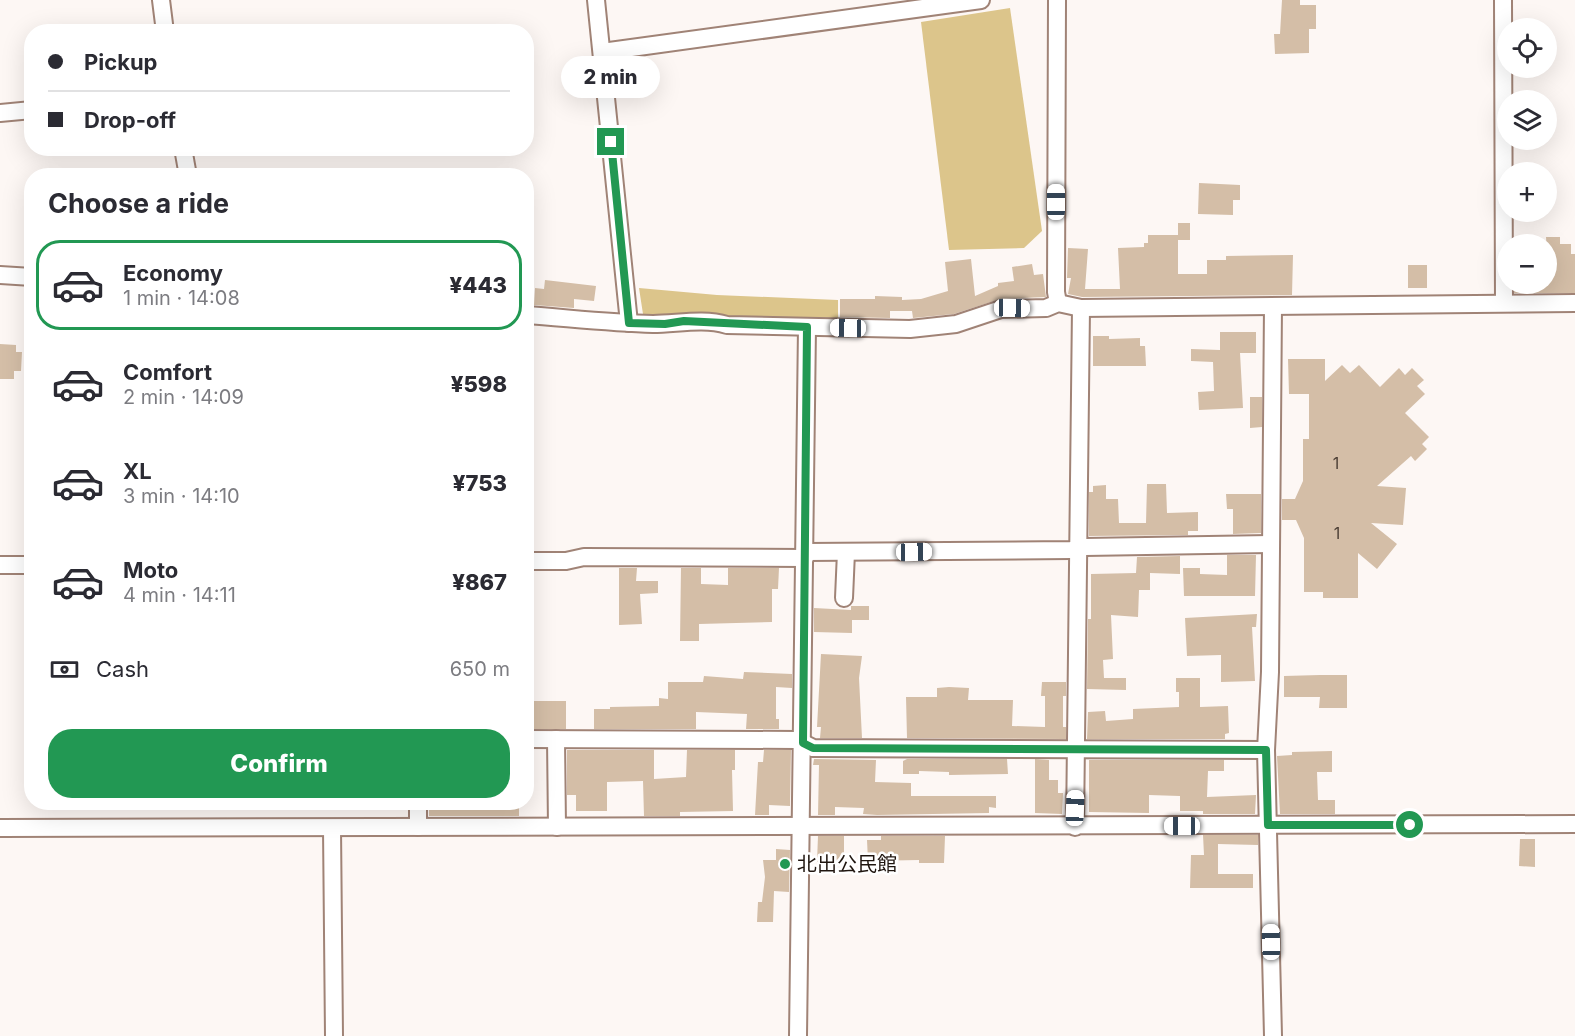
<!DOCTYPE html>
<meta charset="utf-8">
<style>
body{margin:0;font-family:Inter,"Noto Sans JP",sans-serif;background:#f2f2f3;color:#2b2b33;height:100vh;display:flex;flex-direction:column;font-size:22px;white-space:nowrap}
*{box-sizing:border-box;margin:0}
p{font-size:20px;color:#7c7c81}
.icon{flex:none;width:33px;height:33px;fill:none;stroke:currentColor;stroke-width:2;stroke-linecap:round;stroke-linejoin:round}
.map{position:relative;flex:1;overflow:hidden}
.drawer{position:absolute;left:24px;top:168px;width:510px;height:642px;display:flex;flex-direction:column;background:#fff;border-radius:24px;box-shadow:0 6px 24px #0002}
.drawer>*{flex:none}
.top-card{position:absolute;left:24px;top:24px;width:510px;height:132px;border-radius:24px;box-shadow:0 6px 24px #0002;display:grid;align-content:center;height:132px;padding:0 24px;background:#fff}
.fabs{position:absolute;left:1497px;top:18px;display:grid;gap:12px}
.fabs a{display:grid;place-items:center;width:60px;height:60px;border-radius:50%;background:#fff;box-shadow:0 6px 24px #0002;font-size:30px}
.end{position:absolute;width:27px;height:27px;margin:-14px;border:8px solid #229853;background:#fff;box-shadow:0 0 0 3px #fff}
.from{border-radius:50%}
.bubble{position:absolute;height:42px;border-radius:21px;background:#fff;box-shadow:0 6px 24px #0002;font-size:20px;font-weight:800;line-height:42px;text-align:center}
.car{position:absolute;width:18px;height:36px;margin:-18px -9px;border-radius:8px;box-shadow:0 0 4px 2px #0007;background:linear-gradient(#fff 24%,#345 0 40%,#fff 0 76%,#345 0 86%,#fff 0)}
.top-card b{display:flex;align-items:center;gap:21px;height:57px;font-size:22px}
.top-card b+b{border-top:2px solid #e1e1e2}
.top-card i{width:15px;height:15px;background:#2b2b33}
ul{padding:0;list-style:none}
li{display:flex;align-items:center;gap:18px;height:90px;margin:0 12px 9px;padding:0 12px;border:3px solid transparent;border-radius:24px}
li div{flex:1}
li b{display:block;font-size:22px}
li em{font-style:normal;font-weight:800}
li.active{border-color:#229853}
li>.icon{width:54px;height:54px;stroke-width:1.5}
h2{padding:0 24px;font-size:27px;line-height:72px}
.pay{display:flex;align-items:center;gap:15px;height:66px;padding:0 24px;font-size:22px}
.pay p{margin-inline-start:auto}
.cta{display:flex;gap:12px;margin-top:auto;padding:12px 24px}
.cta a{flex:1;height:69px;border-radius:24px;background:#229853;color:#fff;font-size:24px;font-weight:800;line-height:69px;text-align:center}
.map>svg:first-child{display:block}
.green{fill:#dcc58b}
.building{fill:#d4bea7}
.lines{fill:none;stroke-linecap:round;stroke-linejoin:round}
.street-casing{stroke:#a08376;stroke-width:20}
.street{stroke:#fff;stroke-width:16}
.route{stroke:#229853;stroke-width:8}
.poi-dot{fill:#229853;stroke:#fff;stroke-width:2}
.labels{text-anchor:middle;stroke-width:5;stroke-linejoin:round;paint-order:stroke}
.number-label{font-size:16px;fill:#4c3f35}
.poi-label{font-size:20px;fill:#1f150f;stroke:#fff;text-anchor:start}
</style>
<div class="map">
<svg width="1575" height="1036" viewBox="0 0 1575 1036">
<rect width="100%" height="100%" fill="#fdf7f4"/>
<g class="green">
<path d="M 1010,8 L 1042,231 L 1024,248 L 949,250 L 921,22 Z"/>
<path d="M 639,288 L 717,295 L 838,300 L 838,321 L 643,314 Z"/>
</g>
<g class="building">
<path d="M 1282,0 L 1300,0 L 1300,5 L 1316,5 L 1316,29 L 1309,29 L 1309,53 L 1275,54 L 1274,34 L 1280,34 Z"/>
<path d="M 1199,183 L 1240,185 L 1240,200 L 1233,200 L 1233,215 L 1198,214 Z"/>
<rect x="1178" y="223" width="12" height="17"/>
<path d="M 1148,235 L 1178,235 L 1178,274 L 1207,274 L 1207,260 L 1226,260 L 1226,256 L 1293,255 L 1292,295 L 1082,297 L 1068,294 L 1071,278 L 1067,278 L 1068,248 L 1088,249 L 1085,289 L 1120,289 L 1118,248 L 1144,247 L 1144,243 L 1148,243 Z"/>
<path d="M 1546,237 L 1560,237 L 1560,244 L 1571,244 L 1571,254 L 1575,254 L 1575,293 L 1514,293 L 1514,284 L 1549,284 Z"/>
<path d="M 971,259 L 975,296 L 998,286 L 998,283 L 1014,281 L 1012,267 L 1032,264 L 1034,275 L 1043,274 L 1046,297 L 1000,299 L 954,314 L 913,318 L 912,311 L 890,311 L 890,318 L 840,317 L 840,299 L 875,299 L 875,296 L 902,297 L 902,300 L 921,299 L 948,291 L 945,262 Z"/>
<rect x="1408" y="265" width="19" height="23"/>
<path d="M 545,280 L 596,286 L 594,301 L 574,299 L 574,308 L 534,305 L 535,288 L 544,289 Z"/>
<path d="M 1220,332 L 1256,332 L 1256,353 L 1240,353 L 1243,408 L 1199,410 L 1198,392 L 1214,391 L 1213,362 L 1191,361 L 1191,349 L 1220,350 Z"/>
<path d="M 1093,336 L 1109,336 L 1109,339 L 1140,338 L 1140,346 L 1145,346 L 1146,366 L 1093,366 Z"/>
<path d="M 0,344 L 16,345 L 16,352 L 22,352 L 21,371 L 14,371 L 14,379 L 0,379 Z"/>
<path d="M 1288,359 L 1325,359 L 1325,381 L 1342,365 L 1350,373 L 1359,365 L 1380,387 L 1399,368 L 1405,375 L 1412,368 L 1424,380 L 1417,386 L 1425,394 L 1405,413 L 1429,437 L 1422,444 L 1427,449 L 1415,461 L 1411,456 L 1377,486 L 1406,488 L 1403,525 L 1371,523 L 1397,544 L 1377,569 L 1358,553 L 1358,598 L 1323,598 L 1323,592 L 1304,592 L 1304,538 L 1296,520 L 1282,520 L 1282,499 L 1295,499 L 1303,481 L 1303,439 L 1309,439 L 1309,394 L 1289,394 Z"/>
<path d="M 1250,397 L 1262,397 L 1262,427 L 1250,428 Z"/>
<path d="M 1147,484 L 1166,484 L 1167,513 L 1198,512 L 1198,531 L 1188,531 L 1188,535 L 1089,536 L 1089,492 L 1093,492 L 1093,486 L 1106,485 L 1106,499 L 1118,499 L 1119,523 L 1146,523 Z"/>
<path d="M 1226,494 L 1261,494 L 1261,533 L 1233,534 L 1233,509 L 1227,509 Z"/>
<path d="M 1227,555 L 1256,555 L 1255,596 L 1184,596 L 1183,568 L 1200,568 L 1200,574 L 1227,575 Z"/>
<path d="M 1180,556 L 1180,574 L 1150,573 L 1150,590 L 1139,590 L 1138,617 L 1111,615 L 1113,659 L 1103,660 L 1104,678 L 1126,678 L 1126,690 L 1087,689 L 1088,619 L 1091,619 L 1091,574 L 1136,573 L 1137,557 Z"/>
<path d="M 619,568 L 637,568 L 636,581 L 658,581 L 658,593 L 640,594 L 642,624 L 619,625 Z"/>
<path d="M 681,568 L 701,568 L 701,584 L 728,585 L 728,568 L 779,568 L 778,589 L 772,589 L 772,622 L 699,624 L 699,641 L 680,641 Z"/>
<path d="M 851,606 L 869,606 L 869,620 L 852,620 L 852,633 L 814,632 L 814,608 L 851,610 Z"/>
<path d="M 1257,614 L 1256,627 L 1252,627 L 1255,681 L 1221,682 L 1221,655 L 1187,656 L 1185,618 Z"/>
<path d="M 821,654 L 862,656 L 859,678 L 862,738 L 820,738 L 821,727 L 817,727 Z"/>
<path d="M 744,672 L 792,674 L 792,688 L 776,687 L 776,719 L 779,719 L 779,729 L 746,729 L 747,714 L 696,712 L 696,729 L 594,729 L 594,709 L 610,709 L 610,707 L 659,706 L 659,698 L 668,699 L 668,682 L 703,682 L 704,676 L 743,679 Z"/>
<path d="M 1320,675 L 1347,675 L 1347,708 L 1319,708 L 1320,697 L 1284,697 L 1284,676 Z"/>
<path d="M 1176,678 L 1200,678 L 1200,707 L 1228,706 L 1229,733 L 1225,734 L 1225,739 L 1087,739 L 1088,712 L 1105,711 L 1106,721 L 1133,719 L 1133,709 L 1179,707 L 1179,692 L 1176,692 Z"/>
<path d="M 1042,682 L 1066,682 L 1066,696 L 1063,696 L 1063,727 L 1066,727 L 1066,739 L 907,738 L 906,697 L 937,697 L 937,688 L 949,687 L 969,688 L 968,700 L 1013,700 L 1012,726 L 1045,727 L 1045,696 L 1041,696 Z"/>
<path d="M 534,701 L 566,701 L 566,729 L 530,729 L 530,711 L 534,711 Z"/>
<path d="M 567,750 L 654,750 L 654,779 L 686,777 L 687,750 L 735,750 L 735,770 L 732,770 L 733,811 L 680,812 L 680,816 L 644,816 L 643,781 L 607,782 L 607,811 L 576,811 L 576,795 L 567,795 Z"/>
<path d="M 764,750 L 791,750 L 790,806 L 769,805 L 769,815 L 755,815 L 758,762 L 763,762 Z"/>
<path d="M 1332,751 L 1332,772 L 1317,772 L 1318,800 L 1335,800 L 1335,814 L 1280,814 L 1277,756 L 1292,755 L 1292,752 Z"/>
<path d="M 814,759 L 876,760 L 875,782 L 911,783 L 911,796 L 996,796 L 996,808 L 989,807 L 989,813 L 877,815 L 863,814 L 864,808 L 835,807 L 835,815 L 818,815 L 819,765 L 813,765 Z"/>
<path d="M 907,759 L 1007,759 L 1008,774 L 949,775 L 949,772 L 919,771 L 919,774 L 903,774 L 903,761 Z"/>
<path d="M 1035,759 L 1049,760 L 1049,780 L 1058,780 L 1058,793 L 1063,793 L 1062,814 L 1035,813 Z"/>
<path d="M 1089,760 L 1224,760 L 1224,771 L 1208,771 L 1207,797 L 1256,795 L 1255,814 L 1257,814 L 1203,814 L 1203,811 L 1180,811 L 1180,796 L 1149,795 L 1149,813 L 1089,812 Z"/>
<path d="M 429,802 L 483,802 L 483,806 L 519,808 L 519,816 L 429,816 Z"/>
<path d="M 1203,835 L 1258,835 L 1258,845 L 1218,844 L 1218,874 L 1253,874 L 1253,888 L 1190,888 L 1191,855 L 1204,855 Z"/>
<path d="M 818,836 L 844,836 L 844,863 L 817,862 Z"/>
<path d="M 881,836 L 945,836 L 944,863 L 919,863 L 919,860 L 868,861 L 867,840 L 881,840 Z"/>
<path d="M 1520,839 L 1535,839 L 1535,867 L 1519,866 Z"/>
<path d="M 776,849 L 790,850 L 789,892 L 774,891 L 773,922 L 757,922 L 758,902 L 762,902 L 765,877 L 763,860 L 776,860 Z"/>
</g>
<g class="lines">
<g class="street-casing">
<g id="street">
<path d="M 161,0 L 165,32"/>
<path d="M 596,0 L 629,323"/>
<path d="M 1057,0 L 1056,292 L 1058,303"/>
<path d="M 1503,0 L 1504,303"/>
<path d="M 602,52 L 981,0"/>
<path d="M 0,113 L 32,110"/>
<path d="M 183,148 L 188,176"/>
<path d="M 0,275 L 32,277"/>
<path d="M 1273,306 L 1270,672 L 1266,750 L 1273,1036"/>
<path d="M 526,315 C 568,318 610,323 653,324 C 677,324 703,318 727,325 L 910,329 L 956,324 L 1001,309 L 1046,308 L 1058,303 L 1081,308 L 1575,303"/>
<path d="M 806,552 L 1071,550 L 1085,547 L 1270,544"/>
<path d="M 526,561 L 566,561 L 584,557 L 805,558"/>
<path d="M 0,565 L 32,565"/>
<path d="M 844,598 L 846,552"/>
<path d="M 526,739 L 797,740 L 813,748 L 1266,750"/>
<path d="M 556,739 L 557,827"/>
<path d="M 418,802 L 418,827"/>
<path d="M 1075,827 L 1081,308"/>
<path d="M 0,828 L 1575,824"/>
<path d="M 332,828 L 334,1036"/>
<path d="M 798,1036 L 807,327"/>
</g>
</g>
<use href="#street" class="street"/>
</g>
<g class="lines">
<path class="route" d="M 611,142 L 629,323 L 665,324 L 684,321 L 807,327 L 803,743 L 813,748 L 1266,750 L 1268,825 L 1410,825"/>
</g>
<circle class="poi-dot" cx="785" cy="864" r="6"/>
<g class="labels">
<g class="number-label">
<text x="1336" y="469">1</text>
<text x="1337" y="539">1</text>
</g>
<g class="poi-label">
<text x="797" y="871">北出公民館</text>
</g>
</g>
</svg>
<div class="fabs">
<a><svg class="icon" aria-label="locate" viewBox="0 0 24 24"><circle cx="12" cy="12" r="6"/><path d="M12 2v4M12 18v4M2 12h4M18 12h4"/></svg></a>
<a><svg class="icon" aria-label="layers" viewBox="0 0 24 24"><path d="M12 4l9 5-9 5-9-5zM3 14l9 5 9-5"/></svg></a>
<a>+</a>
<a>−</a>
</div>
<i class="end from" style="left:1410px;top:825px"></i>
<i class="end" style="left:611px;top:142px"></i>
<div class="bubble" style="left:561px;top:56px;width:99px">2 min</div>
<i class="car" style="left:1056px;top:202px;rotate:0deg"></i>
<i class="car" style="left:1012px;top:308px;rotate:91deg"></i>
<i class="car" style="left:848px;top:328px;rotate:271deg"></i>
<i class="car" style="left:914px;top:552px;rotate:89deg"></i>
<i class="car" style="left:1075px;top:808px;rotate:2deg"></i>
<i class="car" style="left:1182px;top:826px;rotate:270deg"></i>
<i class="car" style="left:1271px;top:942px;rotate:359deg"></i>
<div class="top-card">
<b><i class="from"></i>Pickup</b>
<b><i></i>Drop-off</b>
</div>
<section class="drawer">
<h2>Choose a ride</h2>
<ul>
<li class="active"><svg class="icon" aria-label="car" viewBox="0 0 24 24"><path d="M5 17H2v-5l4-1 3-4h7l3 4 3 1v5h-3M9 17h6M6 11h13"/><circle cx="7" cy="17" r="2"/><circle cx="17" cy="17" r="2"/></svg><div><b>Economy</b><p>1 min · 14:08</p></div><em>¥443</em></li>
<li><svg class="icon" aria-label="car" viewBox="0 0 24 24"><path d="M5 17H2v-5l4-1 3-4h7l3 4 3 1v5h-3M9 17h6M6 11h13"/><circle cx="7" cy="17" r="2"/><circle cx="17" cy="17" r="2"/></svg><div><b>Comfort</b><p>2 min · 14:09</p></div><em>¥598</em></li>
<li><svg class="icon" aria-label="car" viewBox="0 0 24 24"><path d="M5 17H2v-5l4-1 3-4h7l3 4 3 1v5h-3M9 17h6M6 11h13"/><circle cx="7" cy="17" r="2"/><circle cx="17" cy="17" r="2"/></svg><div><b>XL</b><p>3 min · 14:10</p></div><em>¥753</em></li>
<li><svg class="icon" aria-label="car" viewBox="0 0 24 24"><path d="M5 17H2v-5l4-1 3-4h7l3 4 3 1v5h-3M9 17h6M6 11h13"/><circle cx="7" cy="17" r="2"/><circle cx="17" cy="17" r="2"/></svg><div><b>Moto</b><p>4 min · 14:11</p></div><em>¥867</em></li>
</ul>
<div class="pay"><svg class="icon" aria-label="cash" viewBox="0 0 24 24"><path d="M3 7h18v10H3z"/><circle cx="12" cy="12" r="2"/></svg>Cash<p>650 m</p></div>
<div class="cta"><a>Confirm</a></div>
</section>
</div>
